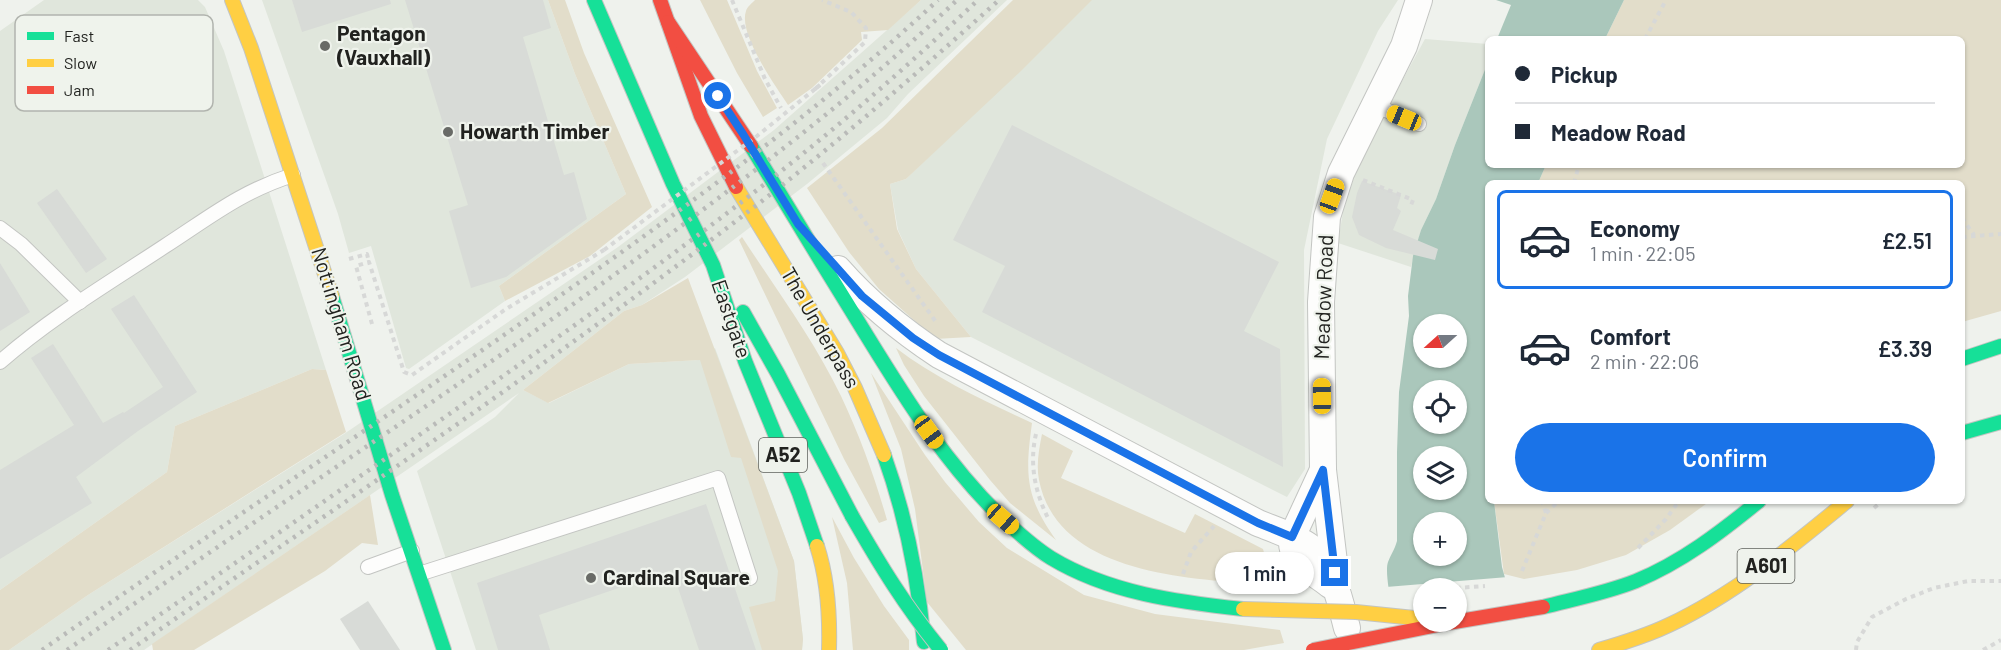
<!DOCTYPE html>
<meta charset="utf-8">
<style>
body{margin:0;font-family:Barlow,sans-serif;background:#f6f6f7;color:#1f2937;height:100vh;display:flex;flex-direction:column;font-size:22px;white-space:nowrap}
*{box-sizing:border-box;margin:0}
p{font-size:20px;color:#747a83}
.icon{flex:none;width:33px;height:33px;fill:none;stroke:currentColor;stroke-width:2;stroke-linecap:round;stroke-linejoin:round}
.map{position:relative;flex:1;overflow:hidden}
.drawer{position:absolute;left:1485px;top:180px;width:480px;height:324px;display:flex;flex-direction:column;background:#fff;border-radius:9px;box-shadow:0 2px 4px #0004}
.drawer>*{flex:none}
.banner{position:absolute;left:1485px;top:36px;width:480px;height:132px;border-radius:9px;box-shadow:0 2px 4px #0004;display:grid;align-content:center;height:132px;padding:0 30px;background:#fff}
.needle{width:39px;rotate:249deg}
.buttons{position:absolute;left:1413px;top:314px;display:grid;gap:12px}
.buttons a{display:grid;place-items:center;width:54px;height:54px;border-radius:50%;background:#fff;box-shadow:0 2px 4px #0004;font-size:30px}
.end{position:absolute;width:27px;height:27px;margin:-14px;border:8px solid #1a73e8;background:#fff;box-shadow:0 0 0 3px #fff}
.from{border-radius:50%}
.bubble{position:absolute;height:42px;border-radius:21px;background:#fff;box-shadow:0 2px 4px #0004;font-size:20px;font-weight:600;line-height:42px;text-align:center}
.car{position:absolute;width:18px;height:36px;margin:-18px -9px;border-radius:8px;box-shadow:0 0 4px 2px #0007;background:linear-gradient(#f5c518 24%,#345 0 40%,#f5c518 0 76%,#345 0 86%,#f5c518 0)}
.banner b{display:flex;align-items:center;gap:21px;height:57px;font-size:22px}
.banner b+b{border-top:2px solid #e0e1e3}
.banner i{width:15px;height:15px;background:#1f2937}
ul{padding:10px 0 0;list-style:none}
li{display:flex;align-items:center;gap:18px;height:99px;margin:0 12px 9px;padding:0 18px;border:3px solid transparent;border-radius:9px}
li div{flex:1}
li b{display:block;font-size:22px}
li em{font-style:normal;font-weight:600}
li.active{border-color:#1a73e8}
li>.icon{width:54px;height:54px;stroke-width:1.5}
.button{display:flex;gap:12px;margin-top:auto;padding:12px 30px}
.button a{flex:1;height:69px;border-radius:36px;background:#1a73e8;color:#fff;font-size:24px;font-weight:600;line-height:69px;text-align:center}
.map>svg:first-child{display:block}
.built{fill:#e0e6dc}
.green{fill:#e2ddca}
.water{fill:#aac7bb;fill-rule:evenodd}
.pier{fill:#eff2ed;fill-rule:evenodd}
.building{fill:#d8dbd7}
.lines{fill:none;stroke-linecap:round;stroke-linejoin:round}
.lane-casing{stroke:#c3c5c2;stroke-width:16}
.street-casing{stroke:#c3c5c2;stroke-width:28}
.fast-casing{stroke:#c3c5c2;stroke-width:16}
.slow-casing{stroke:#c3c5c2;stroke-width:16}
.jam-casing{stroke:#c3c5c2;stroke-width:16}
.path{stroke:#d7d8d7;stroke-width:4;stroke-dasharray:4.5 4.5;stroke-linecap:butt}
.lane{stroke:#fdfdfc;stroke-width:14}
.street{stroke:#fdfdfc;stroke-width:26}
.fast{stroke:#16e098;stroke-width:14}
.slow{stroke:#ffcf43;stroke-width:14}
.jam{stroke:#f24e42;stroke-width:14}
.rail{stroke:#b9bab8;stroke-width:4.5;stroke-dasharray:3 6;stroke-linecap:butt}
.fast-bridge-casing{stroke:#c3c5c2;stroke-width:16;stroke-linecap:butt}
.slow-bridge-casing{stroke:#c3c5c2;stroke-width:16;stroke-linecap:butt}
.jam-bridge-casing{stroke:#c3c5c2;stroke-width:16;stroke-linecap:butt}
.path-bridge{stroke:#d7d8d7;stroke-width:4;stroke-dasharray:4.5 4.5;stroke-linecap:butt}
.fast-bridge{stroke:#16e098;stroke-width:14}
.slow-bridge{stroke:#ffcf43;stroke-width:14}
.jam-bridge{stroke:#f24e42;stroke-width:14}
.route{stroke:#1a73e8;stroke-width:8}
.poi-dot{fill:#696b67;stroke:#eff3ec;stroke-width:2}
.labels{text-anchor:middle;stroke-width:4.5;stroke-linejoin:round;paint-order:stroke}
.shield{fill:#eff3ec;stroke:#5f615c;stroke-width:1.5}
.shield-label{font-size:20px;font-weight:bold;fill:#21221f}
.poi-label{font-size:21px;font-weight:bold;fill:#21221f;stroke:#eff3ec;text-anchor:start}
.street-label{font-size:21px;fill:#21221f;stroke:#eff3ec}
.key{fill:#eff3ec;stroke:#b1b4ae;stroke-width:1.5}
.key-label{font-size:16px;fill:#21221f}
</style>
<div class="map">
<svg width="2001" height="650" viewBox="0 0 2001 650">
<rect width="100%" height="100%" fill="#eff2ed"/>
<g class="built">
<path d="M 44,0 L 198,0 L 205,7 L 224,51 L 326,370 L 312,369 L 175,426 L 167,472 L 0,590 L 0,31 Z"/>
<path d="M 262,0 L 548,0 L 575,74 L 626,194 L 499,286 L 505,301 L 409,369 L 406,368 L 371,246 L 349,253 L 338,214 Z"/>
<path d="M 921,0 L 1007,0 L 908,94 L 887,118 L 807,184 L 685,277 L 642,305 L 624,311 L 523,390 L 549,403 L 629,364 L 699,360 L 715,348 L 794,561 L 803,639 L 802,650 L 476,650 L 417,471 L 495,417 L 519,393 L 144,650 L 9,650 L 88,595 L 344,434 L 618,247 L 774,130 Z"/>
<path d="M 1091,0 L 1398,0 L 1378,31 L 1327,139 L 1304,250 L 1305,469 L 1287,497 L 971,337 L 916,269 L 898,230 L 890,184 L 906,179 Z"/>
<path d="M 1425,39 L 1488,44 L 1488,62 L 1455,145 L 1436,199 L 1421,230 L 1411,267 L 1338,243 L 1348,180 Z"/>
</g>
<g class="green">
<path d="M 548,0 L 565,0 L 584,53 L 652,207 L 590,256 L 505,301 L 499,286 L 626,194 L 575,74 Z"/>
<path d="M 700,0 L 727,0 L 757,71 L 777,108 L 763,117 L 737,73 Z"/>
<path d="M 755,0 L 921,0 L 888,30 L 861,32 L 862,40 L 812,88 L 788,105 C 775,85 738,34 746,11 C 747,7 752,3 755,0 Z"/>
<path d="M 1013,0 L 1092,0 L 1022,70 L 906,179 L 890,184 L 897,229 L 916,269 L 971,337 L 935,339 L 879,289 L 849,252 L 807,188 L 882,128 Z"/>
<path d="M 1624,0 L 2001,0 L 2001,311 L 1962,322 L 1962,183 L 1538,183 L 1546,165 L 1962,165 L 1962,39 L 1605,39 Z"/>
<path d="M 742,237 C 776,289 814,340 841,396 C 860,436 875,478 887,520 L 879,523 L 844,459 L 739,240 Z"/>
<path d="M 688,278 L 794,561 L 803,639 L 802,650 L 762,650 L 749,607 L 775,601 L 778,571 L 741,458 L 731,457 L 700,360 L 629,364 L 548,403 L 523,390 L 624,311 L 642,305 Z"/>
<path d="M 896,348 C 938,380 985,401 1032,423 C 1025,475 1025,496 1056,540 L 1010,503 L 990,480 L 924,396 L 904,365 Z"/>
<path d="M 312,369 L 326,370 L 346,432 L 88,595 L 9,650 L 0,650 L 0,590 L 167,472 L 175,426 Z"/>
<path d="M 871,373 L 925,455 L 945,482 L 979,522 L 1007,548 L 1084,595 L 1155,614 L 1280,630 L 1284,643 L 1244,650 L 966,650 L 927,602 L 915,509 L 901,449 Z"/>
<path d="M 1042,434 L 1073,451 L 1061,478 L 1185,533 L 1195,514 L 1263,549 L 1273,585 C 1196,579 1058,577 1039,480 C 1036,465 1039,449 1042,434 Z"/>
<path d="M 370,495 L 378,545 L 362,543 L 325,571 L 194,650 L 153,650 L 152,644 Z"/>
<path d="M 1494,501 L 1710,501 L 1670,530 L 1626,555 L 1577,570 L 1524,579 L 1504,574 Z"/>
<path d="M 832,517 L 854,558 L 884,606 L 909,640 L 909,650 L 853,650 L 847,583 Z"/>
</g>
<g class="water">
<path d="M 1496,0 L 1624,0 L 1605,39 L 1497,39 L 1511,5 Z"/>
<path d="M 1488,62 L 1488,165 L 1546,165 L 1538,183 L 1488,183 L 1488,501 L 1494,501 L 1502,567 L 1525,650 L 1401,650 C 1398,633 1383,576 1388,562 C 1391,554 1394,551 1397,541 L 1397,452 L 1399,392 L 1409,316 L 1408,296 L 1413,256 L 1421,230 L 1436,199 L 1455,145 ZM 1424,324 L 1456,324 L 1456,357 L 1424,357 ZM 1424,390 L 1456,390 L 1456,423 L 1424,423 ZM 1424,456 L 1456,456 L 1456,489 L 1424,489 ZM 1424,522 L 1456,522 L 1456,555 L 1424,555 ZM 1424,588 L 1456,588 L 1456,621 L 1424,621 Z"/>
</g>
<path class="pier" d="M 1508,577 L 1528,650 L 1398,650 L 1386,587 ZM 1424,588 L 1456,588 L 1456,621 L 1424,621 Z"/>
<g class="building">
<path d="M 292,0 L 390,0 L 391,4 L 302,32 Z"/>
<path d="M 405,0 L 543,0 L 551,28 L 523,37 L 564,175 L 574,172 L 587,219 L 506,277 L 471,288 L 449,211 L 468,205 Z"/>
<path d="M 1012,125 L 1279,262 L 1244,331 L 1280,349 L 1283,467 L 982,312 L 1005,266 L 953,240 Z"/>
<path d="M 1362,181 L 1401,195 L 1397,208 L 1401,211 L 1393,230 L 1438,249 L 1435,260 L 1386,248 L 1359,235 L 1352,217 L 1357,193 Z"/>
<path d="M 57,189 L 107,259 L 86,273 L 37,203 Z"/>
<path d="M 0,263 L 30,312 L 0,331 Z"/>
<path d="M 134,295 L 197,392 L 138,431 L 76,477 L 92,503 L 0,559 L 0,470 L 74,425 L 31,358 L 53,344 L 103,423 L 123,412 L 124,413 L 163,387 L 111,309 Z"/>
<path d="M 706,504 L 756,650 L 699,650 L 672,570 L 539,615 L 550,650 L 498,650 L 477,583 Z"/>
<path d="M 368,601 L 400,650 L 360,650 L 340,619 Z"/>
</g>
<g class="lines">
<g class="lane-casing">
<g id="lane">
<path d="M 1374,105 L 1419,124"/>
<path d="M 0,228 L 21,244 L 80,302"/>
<path d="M 0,362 C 50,318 109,283 165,246 C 210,217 240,192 293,175"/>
<path d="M 368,567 L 412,551"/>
<path d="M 419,574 L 718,478 L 750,578"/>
</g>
</g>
<g class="street-casing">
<g id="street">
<path d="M 838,269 C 868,303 901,330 939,355 L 1258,523 C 1275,530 1295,536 1310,547 C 1333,565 1340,601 1347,628"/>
<path d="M 1323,470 L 1292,537 C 1290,565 1311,569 1330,585"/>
<path d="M 1336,579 L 1323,470 L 1321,302 L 1327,217 L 1341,173 L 1404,46 L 1419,0"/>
</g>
</g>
<g class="fast-casing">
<g id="fast">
<path d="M 594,0 L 673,184 L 713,265 L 745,361 L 799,493 L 817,546"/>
<path d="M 751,146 C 789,209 828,273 867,336 C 907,401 947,465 1002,518 C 1017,532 1033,547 1051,558 C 1109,593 1177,602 1243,609"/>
<path d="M 332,296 L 392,495 L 444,650"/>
<path d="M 743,312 L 778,374 L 852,516"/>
<path d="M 1962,359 L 2001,346"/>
<path d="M 1962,433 L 2001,422"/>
<path d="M 884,455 C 906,516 918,578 924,642"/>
<path d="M 1543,607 C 1574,599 1606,593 1636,581 C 1682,562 1721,532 1759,501"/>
</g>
</g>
<g class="slow-casing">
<g id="slow">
<path d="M 232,0 L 251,48 L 332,296"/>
<path d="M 736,187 L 837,353 L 855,388 L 884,455"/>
<path d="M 817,546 C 828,580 830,615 829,650"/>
<path d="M 1599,650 C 1623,643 1646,636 1669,625 C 1735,594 1791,547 1847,501"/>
</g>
</g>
<g class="jam-casing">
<g id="jam">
<path d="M 660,0 L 701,116 L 736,187"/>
<path d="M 668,22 L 751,146"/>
</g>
</g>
<g class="path">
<path d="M 732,0 L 765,79 L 781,108"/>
<path d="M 1645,39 L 1666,0"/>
<path d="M 820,85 L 814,90 L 865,42 L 866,28 L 851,12 L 822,0"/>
<path d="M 823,163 L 936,322"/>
<path d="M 1363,180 L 1413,200 L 1410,208"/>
<path d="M 1939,181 L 1940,183"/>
<path d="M 1574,183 L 1579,165"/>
<path d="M 1962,218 L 1974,235"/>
<path d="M 1962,237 L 2001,234"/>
<path d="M 349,259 L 367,254 L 369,262"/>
<path d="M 372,324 L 356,266 L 369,262 L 404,372 L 412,375 L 506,309 L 604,250"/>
<path d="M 1036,434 C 1029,464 1035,493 1049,520"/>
<path d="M 1874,508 L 1882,501"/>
<path d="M 1546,513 L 1559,501"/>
<path d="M 1638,548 L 1666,519 L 1679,501"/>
<path d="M 1522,571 L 1546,513 L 1542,501"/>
<path d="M 1183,574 L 1191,552 L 1214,526"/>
<path d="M 1856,650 L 1857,642 L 1872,617 L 1906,599 L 1934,588 L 1968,581 L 2001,581"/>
<path d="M 1983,650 L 2001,640"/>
</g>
<use href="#lane" class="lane"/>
<use href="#street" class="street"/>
<use href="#fast" class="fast"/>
<use href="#slow" class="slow"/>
<use href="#jam" class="jam"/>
<g class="rail">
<path d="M 42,650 C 214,530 390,416 561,295 C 692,203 821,109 938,0"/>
<path d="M 67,650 C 266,512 470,381 665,238 C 766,163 866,87 957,0"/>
<path d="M 108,650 C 230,567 351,483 472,398 C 592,313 713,228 827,134 C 879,91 929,46 978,0"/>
<path d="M 130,650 C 343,503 558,359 762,201 C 844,137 922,69 999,0"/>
</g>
<g class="fast-bridge-casing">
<path id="fast-bridge" d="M 852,516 C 880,565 905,606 941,650"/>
</g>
<g class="slow-bridge-casing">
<path id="slow-bridge" d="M 1243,609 L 1356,612 L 1424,619"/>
</g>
<g class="jam-bridge-casing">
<path id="jam-bridge" d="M 1313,650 L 1448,623 L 1543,607"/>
</g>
<g class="path-bridge">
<path d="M 604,250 L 757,136 L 820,85"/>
<path d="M 1456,588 L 1485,586"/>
</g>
<use href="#fast-bridge" class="fast-bridge"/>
<use href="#slow-bridge" class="slow-bridge"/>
<use href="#jam-bridge" class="jam-bridge"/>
</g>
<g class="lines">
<path class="route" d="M 718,96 L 743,134 L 798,224 L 862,296 L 913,338 L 939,355 L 1258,523 L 1292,537 L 1323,470 L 1335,573"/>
</g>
<g class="poi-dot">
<circle cx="325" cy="46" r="6"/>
<circle cx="448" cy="132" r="6"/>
<circle cx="591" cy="578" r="6"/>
</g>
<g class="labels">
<g class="shield">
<rect x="759" y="438" width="48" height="34" rx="4.5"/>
<rect x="1737.5" y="549" width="57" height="34" rx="4.5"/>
</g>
<g class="shield-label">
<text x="783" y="462">A52</text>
<text x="1766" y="573">A601</text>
</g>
<g class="poi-label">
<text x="337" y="41">Pentagon<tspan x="337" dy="24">(Vauxhall)</tspan></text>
<text x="460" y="139">Howarth Timber</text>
<text x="603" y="585">Cardinal Square</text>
</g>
<g class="street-label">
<text transform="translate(1324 297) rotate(-88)" y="7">Meadow Road</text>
<text transform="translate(731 319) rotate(71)" y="7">Eastgate</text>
<text transform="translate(341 324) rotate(73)" y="7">Nottingham Road</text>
<text transform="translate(820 328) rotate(60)" y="7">The Underpass</text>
</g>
</g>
<rect x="15" y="15" width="198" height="96" rx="9" class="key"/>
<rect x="27" y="32" width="27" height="8" fill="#16e098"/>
<rect x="27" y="59" width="27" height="8" fill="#ffcf43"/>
<rect x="27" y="86" width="27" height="8" fill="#f24e42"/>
<g class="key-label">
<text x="64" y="42">Fast</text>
<text x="64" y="69">Slow</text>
<text x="64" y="96">Jam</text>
</g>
</svg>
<div class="buttons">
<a><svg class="needle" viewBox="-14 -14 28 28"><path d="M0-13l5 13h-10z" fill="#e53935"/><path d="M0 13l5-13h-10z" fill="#747a83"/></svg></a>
<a><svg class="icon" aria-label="locate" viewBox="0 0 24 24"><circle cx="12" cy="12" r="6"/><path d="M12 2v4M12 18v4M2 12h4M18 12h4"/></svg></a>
<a><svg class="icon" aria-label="layers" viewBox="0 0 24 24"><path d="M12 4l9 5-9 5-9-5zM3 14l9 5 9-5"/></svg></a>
<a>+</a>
<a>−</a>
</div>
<i class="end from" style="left:718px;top:96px"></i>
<i class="end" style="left:1335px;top:573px"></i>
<div class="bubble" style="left:1215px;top:552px;width:99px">1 min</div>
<i class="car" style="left:1404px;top:118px;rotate:292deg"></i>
<i class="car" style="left:1332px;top:196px;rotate:20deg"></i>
<i class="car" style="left:1322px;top:396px;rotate:359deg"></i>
<i class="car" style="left:929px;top:432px;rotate:144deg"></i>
<i class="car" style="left:1003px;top:519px;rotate:131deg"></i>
<div class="banner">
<b><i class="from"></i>Pickup</b>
<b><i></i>Meadow Road</b>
</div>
<section class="drawer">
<ul>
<li class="active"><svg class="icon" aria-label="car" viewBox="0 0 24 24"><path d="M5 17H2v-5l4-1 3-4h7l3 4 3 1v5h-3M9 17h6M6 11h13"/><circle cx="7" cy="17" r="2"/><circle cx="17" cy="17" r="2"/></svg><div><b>Economy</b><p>1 min · 22:05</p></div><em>£2.51</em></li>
<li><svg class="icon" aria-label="car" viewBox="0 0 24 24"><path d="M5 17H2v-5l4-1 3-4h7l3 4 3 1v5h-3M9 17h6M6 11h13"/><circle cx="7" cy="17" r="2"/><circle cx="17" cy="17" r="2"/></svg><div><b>Comfort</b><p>2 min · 22:06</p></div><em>£3.39</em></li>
</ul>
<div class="button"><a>Confirm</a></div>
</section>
</div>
